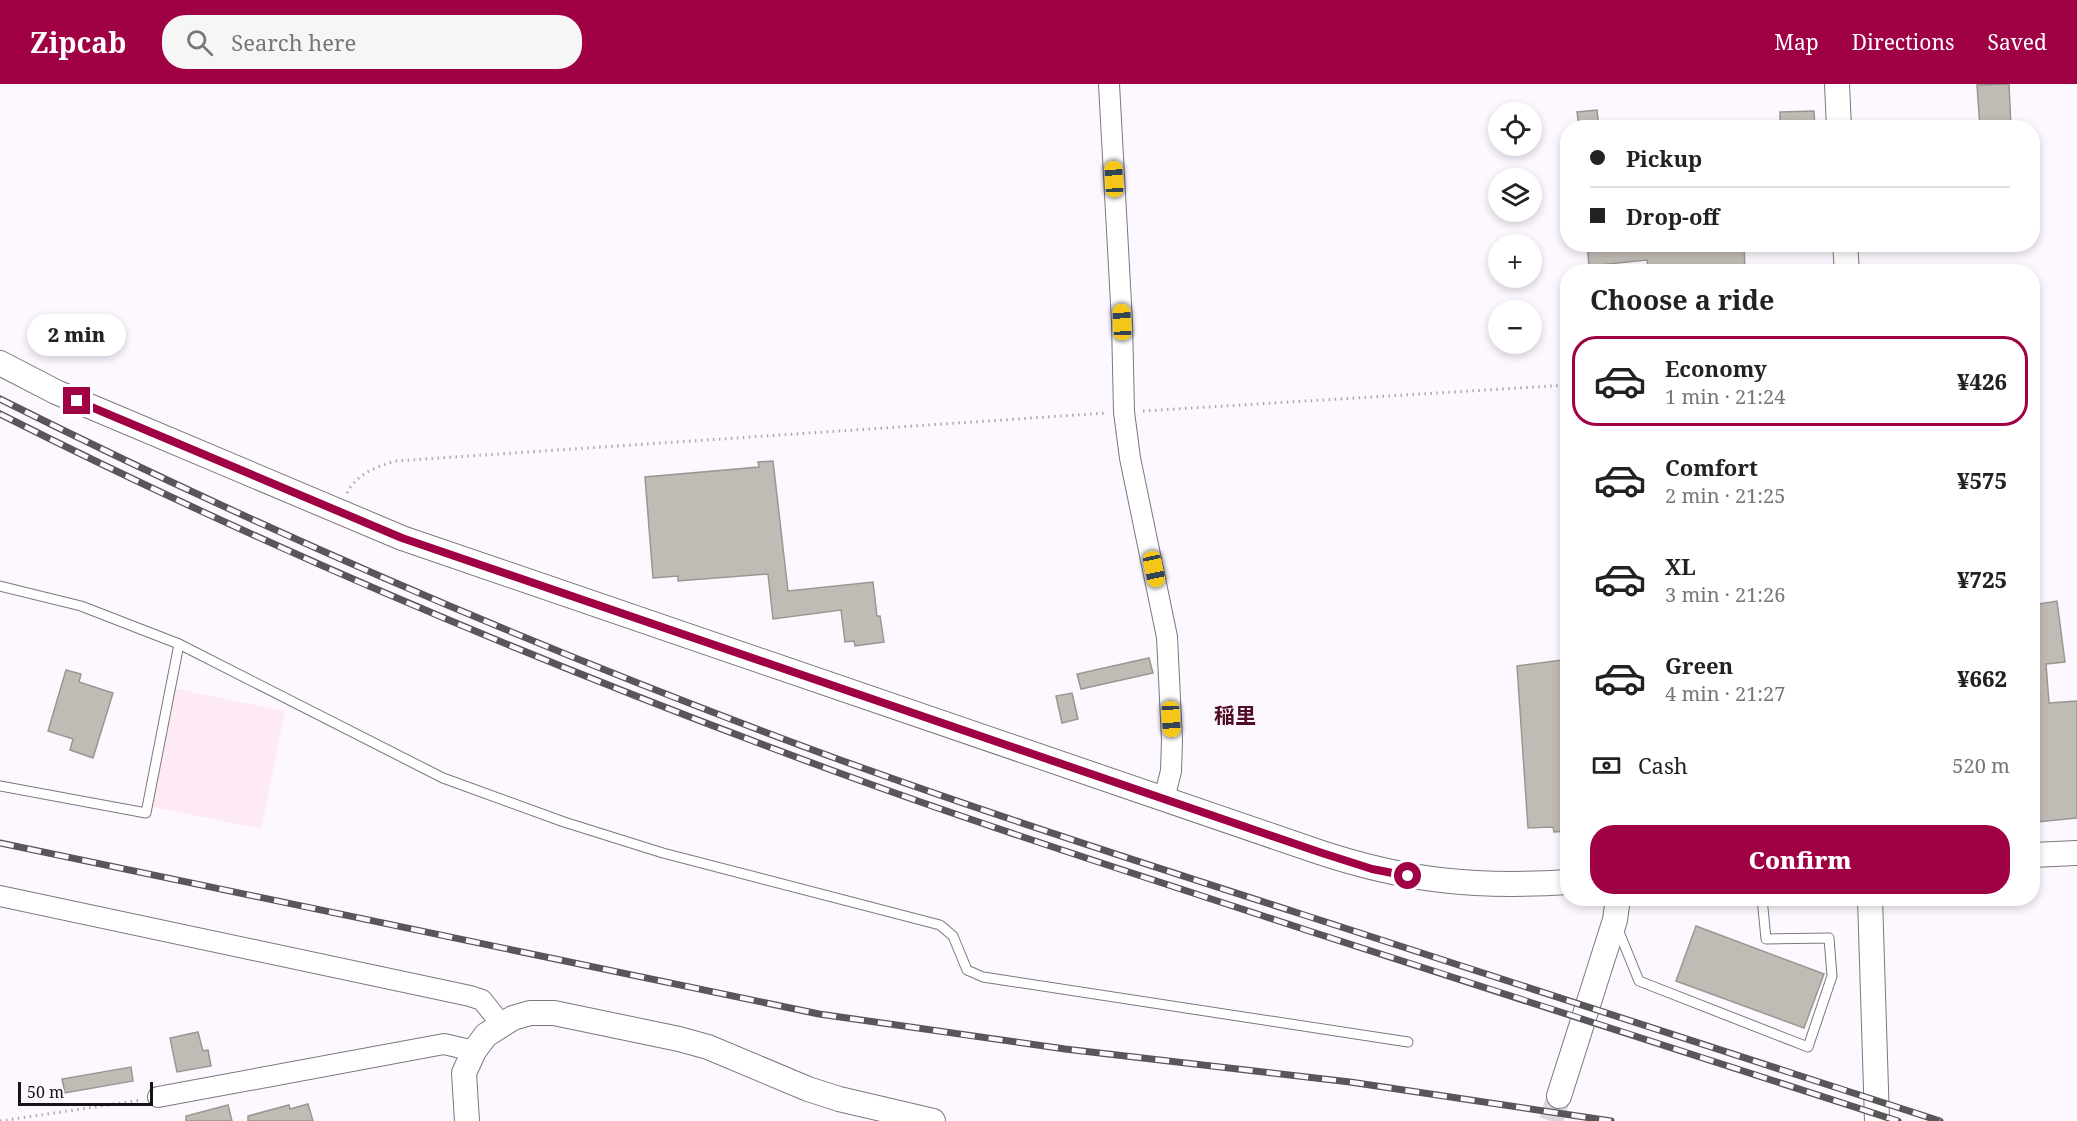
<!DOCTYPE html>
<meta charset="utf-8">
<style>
body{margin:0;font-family:"Noto Serif","Noto Sans JP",serif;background:#f6f6f6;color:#222;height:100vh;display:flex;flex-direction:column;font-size:22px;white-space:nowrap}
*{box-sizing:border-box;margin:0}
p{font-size:20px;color:#767676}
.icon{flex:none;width:33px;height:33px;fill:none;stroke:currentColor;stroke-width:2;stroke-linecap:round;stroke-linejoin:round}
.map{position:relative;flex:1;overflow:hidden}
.side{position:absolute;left:1560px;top:180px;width:480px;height:642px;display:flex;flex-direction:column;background:#fff;border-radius:24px;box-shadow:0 3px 9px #0003}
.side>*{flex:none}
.guide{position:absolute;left:1560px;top:36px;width:480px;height:132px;border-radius:24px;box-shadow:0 3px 9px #0003;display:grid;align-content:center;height:132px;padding:0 30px;background:#fff}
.fabs{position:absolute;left:1488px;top:18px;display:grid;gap:12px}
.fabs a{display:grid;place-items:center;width:54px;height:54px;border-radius:50%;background:#fff;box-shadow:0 3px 9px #0003;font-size:30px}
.scale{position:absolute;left:18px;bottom:15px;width:135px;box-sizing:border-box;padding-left:6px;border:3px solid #151416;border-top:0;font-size:16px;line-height:21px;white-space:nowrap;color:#151416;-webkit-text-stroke:4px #fdf8ff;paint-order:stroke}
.end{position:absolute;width:27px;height:27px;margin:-14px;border:8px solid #9f0144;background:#fff;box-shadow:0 0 0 3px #fff}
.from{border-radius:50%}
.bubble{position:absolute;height:42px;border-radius:21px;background:#fff;box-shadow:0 3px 9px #0003;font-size:20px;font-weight:800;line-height:42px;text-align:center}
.car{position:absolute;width:18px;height:36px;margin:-18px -9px;border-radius:8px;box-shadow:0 0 4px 2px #0007;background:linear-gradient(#f5c518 24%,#345 0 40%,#f5c518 0 76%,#345 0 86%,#f5c518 0)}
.guide b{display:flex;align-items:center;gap:21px;height:57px;font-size:22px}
.guide b+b{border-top:2px solid #e0e0e0}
.guide i{width:15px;height:15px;background:#222}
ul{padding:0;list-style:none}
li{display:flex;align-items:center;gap:18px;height:90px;margin:0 12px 9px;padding:0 18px;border:3px solid transparent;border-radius:24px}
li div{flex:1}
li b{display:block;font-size:22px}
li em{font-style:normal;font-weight:800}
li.selected{border-color:#9f0144}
li>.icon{width:54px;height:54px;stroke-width:1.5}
h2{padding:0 30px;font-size:27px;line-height:72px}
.pay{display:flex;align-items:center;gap:15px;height:66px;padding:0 30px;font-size:22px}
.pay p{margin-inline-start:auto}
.button{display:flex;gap:12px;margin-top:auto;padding:12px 30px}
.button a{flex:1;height:69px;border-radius:24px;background:#9f0144;color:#fff;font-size:24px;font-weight:800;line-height:69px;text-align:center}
header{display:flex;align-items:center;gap:36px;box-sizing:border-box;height:84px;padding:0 30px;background:#9f0144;color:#fff}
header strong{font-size:28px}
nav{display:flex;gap:33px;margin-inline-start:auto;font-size:21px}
.search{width:420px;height:54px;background:#f6f6f6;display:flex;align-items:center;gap:15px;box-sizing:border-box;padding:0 21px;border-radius:24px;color:#767676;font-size:22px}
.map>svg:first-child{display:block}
.industrial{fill:#fdeaf4}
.building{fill:#c1bbb5;stroke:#9b9691;stroke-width:1.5}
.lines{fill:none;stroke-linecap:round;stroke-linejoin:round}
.tertiary-tunnel{stroke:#dad6dc;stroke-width:24;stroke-dasharray:24 12;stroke-linecap:butt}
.service-casing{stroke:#7c777d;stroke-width:11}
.minor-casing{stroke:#7c777d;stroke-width:22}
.tertiary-casing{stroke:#7c777d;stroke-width:26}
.path{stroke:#aba8ad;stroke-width:3;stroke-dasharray:1.5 4.5;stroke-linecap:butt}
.service{stroke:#fff;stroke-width:9}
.minor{stroke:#fff;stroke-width:20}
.tertiary{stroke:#fff;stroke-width:24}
.rail-casing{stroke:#59565a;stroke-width:7}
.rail{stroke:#fdf8ff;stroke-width:4.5;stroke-dasharray:14;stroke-linecap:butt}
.route{stroke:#9f0144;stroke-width:8}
.labels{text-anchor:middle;stroke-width:6;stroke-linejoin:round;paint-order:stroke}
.quarter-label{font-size:21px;font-weight:bold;fill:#510d23;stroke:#fdf8ff}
</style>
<header>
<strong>Zipcab</strong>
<div class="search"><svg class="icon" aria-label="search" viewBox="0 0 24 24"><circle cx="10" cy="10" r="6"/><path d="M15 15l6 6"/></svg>Search here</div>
<nav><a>Map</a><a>Directions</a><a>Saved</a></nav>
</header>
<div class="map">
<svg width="2077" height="1037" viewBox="0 0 2077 1037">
<rect width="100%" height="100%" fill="#fdf8ff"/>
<path class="industrial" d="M 172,604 L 285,627 L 261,745 L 148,722 Z"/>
<g class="building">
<path d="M 2009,0 L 2011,44 L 1980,44 L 1977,1 Z"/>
<path d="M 1597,26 L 1599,44 L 1579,44 L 1577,28 Z"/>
<path d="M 1814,27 L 1815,44 L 1780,44 L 1780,28 Z"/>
<path d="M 1587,160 L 1744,160 L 1745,188 L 1648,188 L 1647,176 L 1589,182 Z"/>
<path d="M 773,377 L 788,507 L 873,498 L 877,532 L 880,532 L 884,558 L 855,562 L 854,557 L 845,558 L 841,526 L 773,535 L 768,490 L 678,497 L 678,492 L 653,494 L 645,393 L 759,383 L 758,378 Z"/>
<path d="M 2057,517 L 2065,578 L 2046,580 L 2049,619 L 2077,617 L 2077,734 L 2037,738 L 2032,692 L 2032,521 Z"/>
<path d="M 1149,574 L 1153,589 L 1081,605 L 1077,590 Z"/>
<path d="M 1562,576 L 1568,671 L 1568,747 L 1554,748 L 1553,743 L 1528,744 L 1517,582 Z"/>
<path d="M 66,586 L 81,590 L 79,598 L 113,609 L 93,674 L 70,666 L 73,655 L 48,647 Z"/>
<path d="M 1072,609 L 1078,635 L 1062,639 L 1056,612 Z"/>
<path d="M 1696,842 L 1824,890 L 1804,944 L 1676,897 Z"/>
<path d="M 198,948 L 203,967 L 208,966 L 211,982 L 177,988 L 170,954 Z"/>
<path d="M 131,983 L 133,997 L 65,1009 L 62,995 Z"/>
<path d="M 308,1020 L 313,1037 L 248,1037 L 248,1032 L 289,1021 L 290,1025 Z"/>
<path d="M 228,1021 L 232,1037 L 186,1037 L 186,1032 Z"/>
</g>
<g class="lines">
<path class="tertiary-tunnel" d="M 1551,1037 L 1559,1012"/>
<g class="service-casing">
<g id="service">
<path d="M 0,502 L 81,522 L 179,560 L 443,694 L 564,738 L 663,769 L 940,841 L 953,852 L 967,886 L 983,893 L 1408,958"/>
<path d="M 0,702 L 146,729 L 179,560"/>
<path d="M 1617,843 L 1639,897 L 1808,963 L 1832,892 L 1829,854 L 1766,855 L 1762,814"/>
</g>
</g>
<g class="minor-casing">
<g id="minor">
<path d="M 1109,0 L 1122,238 L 1124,328 L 1130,374 L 1167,553 L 1172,656 L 1171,687 L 1164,715"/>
<path d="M 0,812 L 470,912 L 482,916 L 502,941"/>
<path d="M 158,1013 L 444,960 L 474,967"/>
</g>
</g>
<g class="tertiary-casing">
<g id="tertiary">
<path d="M 1837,0 L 1839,44"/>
<path d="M 1845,160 L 1847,188"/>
<path d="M 0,279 L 56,308 L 402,454 L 1319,768 C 1406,797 1476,804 1568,798"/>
<path d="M 2032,771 L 2077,769"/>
<path d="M 1870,814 L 1877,1037"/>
<path d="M 1559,1012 L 1615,836 L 1618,814"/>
<path d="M 467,1037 L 464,989 L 474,967 L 486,951 L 513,934 L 530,929 L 554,929 L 679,955 L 708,963 L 808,1005 L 839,1015 L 933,1037"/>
</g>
</g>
<g class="path">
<path d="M 1143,327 L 1568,301"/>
<path d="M 347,409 C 358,389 374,384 395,377 L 1106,329"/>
<path d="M 0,1037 L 142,1016"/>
</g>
<use href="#service" class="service"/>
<use href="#minor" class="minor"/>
<use href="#tertiary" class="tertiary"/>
<g class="rail-casing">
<g id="rail">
<path d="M 0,315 C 270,450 549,569 832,673 C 995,732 1161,785 1326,838 C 1530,904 1735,971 1940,1037"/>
<path d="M 0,330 C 266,464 543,580 823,683 C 983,742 1145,793 1306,846 C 1503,909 1700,973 1898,1037"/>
<path d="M 0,759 L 819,930 L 1065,965 L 1350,998 L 1611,1037"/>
</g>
</g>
<use href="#rail" class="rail"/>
</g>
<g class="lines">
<path class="route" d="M 77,317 L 402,454 L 1319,768 L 1372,785 L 1408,792"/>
</g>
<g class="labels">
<g class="quarter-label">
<text x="1235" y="639">稲里</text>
</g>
</g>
</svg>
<div class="fabs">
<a><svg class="icon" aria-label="locate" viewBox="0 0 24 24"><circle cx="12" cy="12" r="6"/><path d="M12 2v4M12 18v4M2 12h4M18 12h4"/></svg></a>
<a><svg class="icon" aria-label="layers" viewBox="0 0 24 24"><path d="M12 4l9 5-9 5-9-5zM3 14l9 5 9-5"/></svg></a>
<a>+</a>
<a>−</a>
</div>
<div class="scale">50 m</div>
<i class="end from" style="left:1408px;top:792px"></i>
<i class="end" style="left:77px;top:317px"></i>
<div class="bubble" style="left:27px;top:230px;width:99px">2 min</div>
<i class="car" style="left:1114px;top:95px;rotate:357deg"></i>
<i class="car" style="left:1122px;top:238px;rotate:357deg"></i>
<i class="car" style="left:1154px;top:485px;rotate:168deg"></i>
<i class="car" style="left:1171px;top:635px;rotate:177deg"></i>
<div class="guide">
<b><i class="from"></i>Pickup</b>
<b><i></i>Drop-off</b>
</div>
<section class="side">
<h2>Choose a ride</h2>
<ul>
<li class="selected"><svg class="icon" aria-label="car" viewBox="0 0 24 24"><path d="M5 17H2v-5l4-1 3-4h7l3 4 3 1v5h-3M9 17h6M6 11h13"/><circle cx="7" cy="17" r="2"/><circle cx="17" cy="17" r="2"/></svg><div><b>Economy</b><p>1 min · 21:24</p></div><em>¥426</em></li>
<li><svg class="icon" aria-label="car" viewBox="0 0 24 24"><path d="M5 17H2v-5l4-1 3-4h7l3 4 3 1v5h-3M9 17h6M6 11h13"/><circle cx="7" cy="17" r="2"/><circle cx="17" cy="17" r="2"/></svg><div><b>Comfort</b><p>2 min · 21:25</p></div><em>¥575</em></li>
<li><svg class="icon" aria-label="car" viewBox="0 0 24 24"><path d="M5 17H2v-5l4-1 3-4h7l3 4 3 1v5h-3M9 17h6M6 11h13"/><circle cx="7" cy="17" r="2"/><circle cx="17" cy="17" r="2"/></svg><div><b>XL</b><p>3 min · 21:26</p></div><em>¥725</em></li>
<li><svg class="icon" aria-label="car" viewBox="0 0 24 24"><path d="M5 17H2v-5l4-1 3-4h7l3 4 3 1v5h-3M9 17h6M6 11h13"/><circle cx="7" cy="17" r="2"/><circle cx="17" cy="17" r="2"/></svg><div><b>Green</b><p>4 min · 21:27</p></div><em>¥662</em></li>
</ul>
<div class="pay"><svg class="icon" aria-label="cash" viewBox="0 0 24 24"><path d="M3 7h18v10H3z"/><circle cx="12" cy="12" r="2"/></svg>Cash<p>520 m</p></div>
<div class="button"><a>Confirm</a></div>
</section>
</div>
